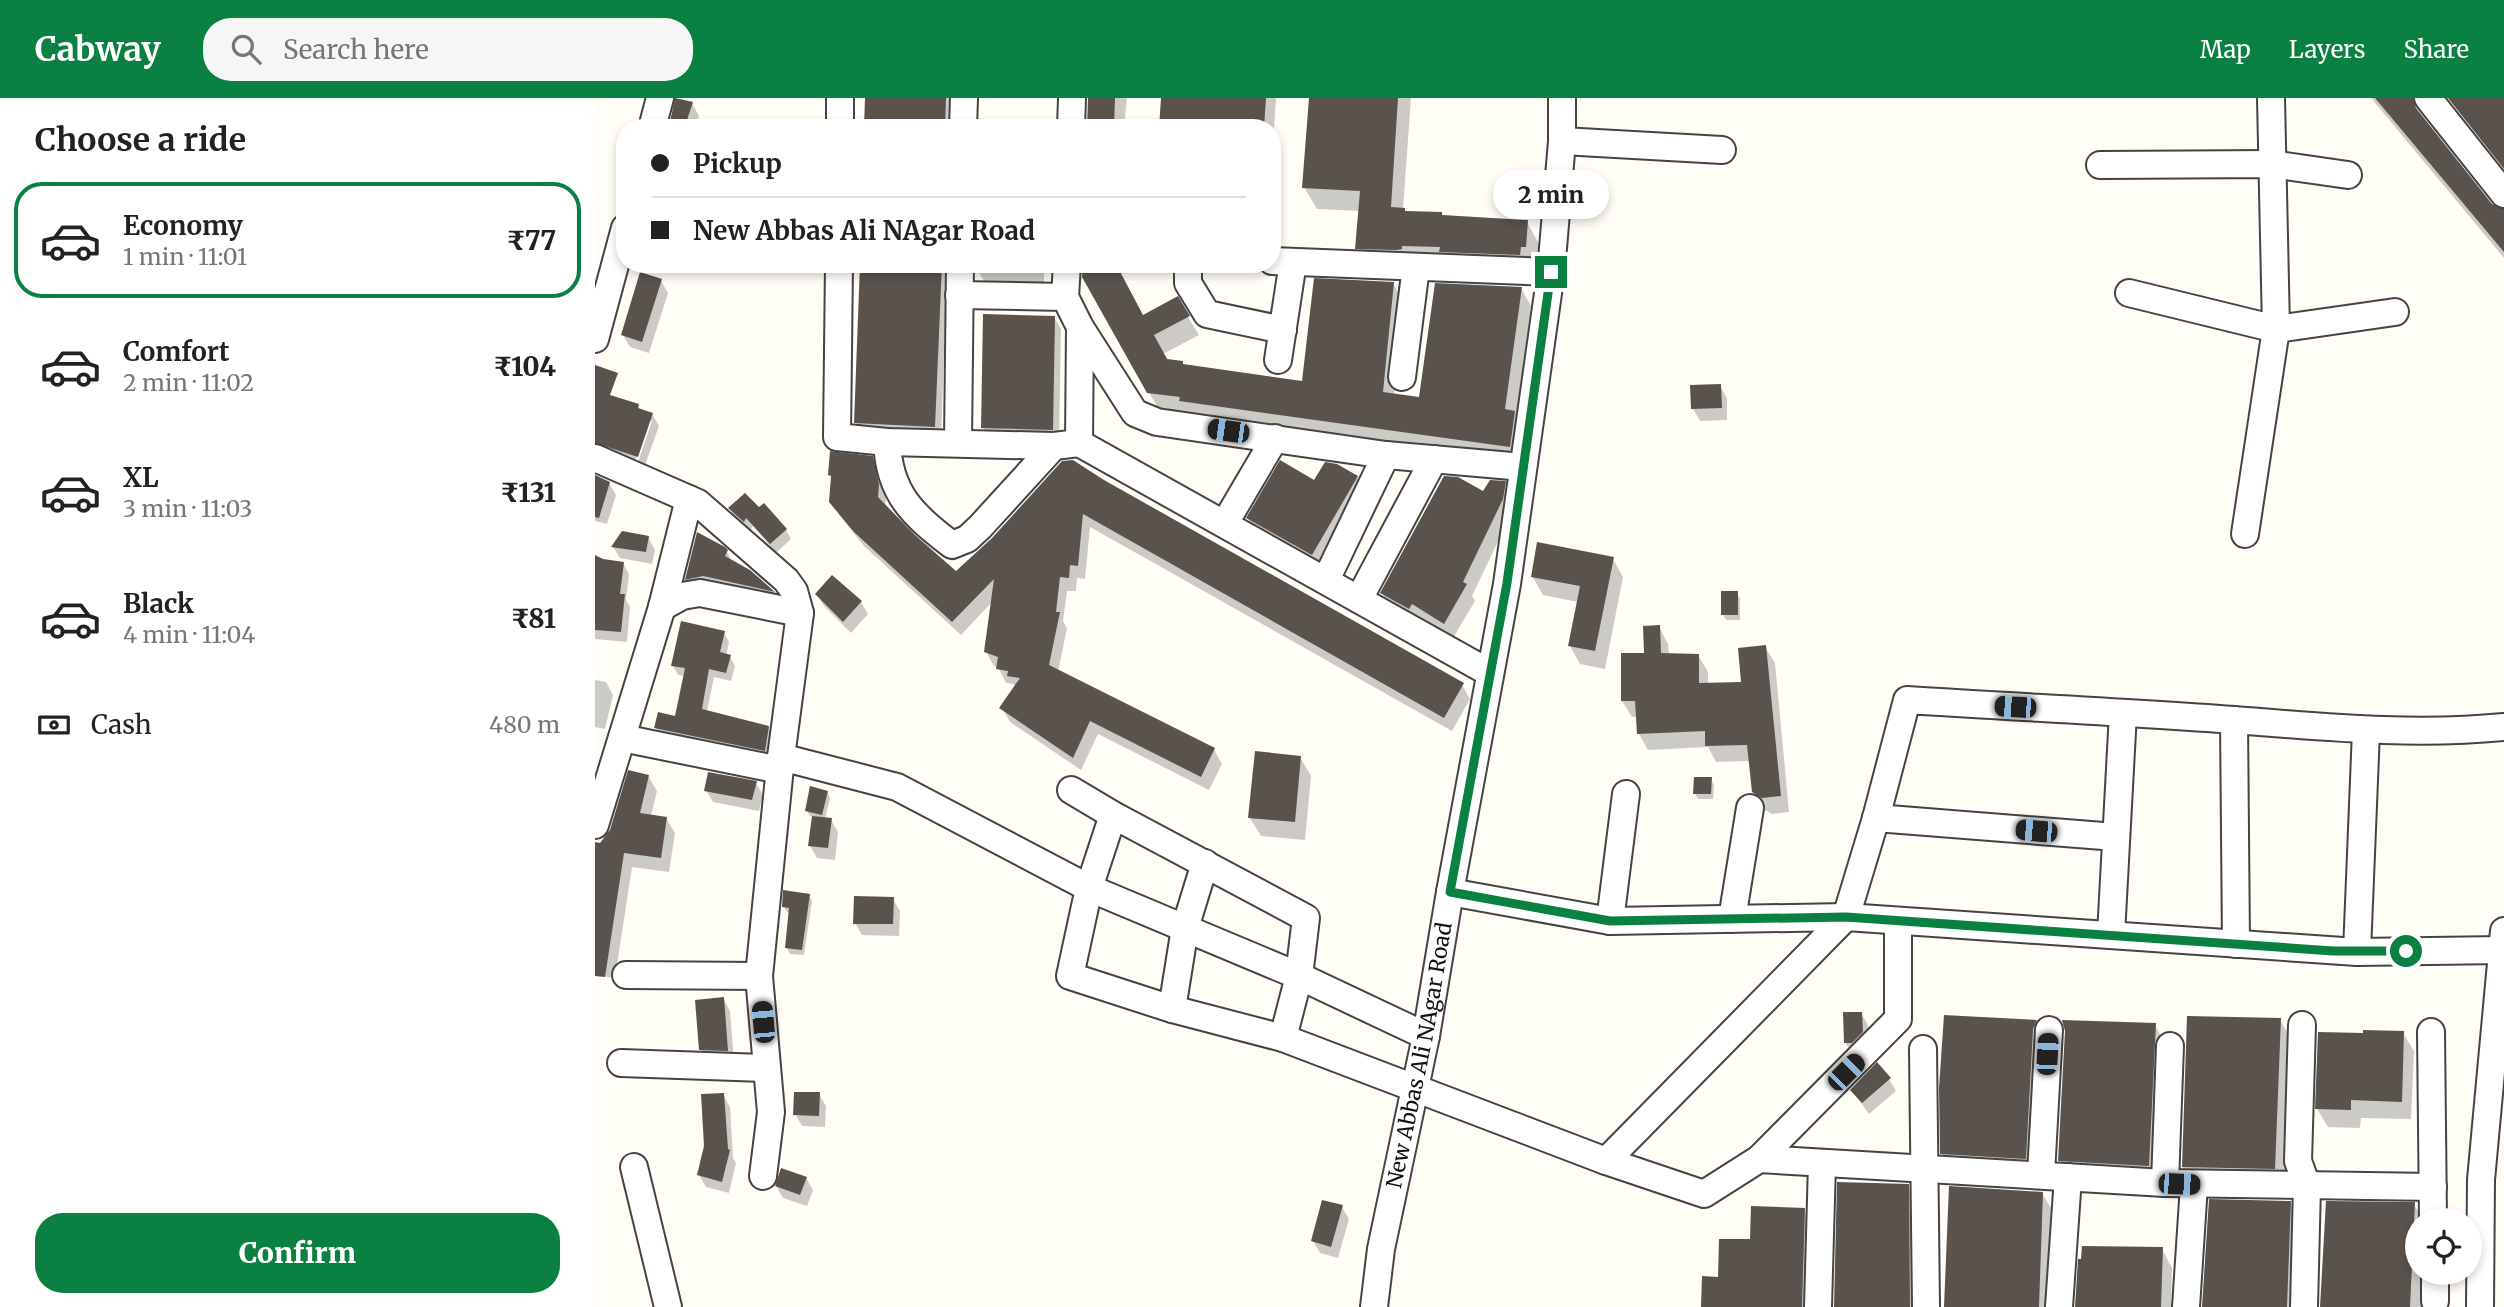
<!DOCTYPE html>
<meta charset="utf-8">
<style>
body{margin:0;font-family:Merriweather,serif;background:#f6f6f6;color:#222;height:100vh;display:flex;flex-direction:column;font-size:26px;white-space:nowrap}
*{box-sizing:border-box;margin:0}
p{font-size:23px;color:#767676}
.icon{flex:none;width:38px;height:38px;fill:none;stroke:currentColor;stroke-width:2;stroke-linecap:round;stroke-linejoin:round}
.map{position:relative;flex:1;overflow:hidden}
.panel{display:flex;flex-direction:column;background:#fff;width:595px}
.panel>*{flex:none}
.hud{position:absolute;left:21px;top:21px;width:665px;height:154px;border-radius:28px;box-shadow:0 4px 10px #0003;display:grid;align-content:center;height:154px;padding:0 35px;background:#fff}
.controls{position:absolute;left:1810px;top:1110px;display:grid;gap:14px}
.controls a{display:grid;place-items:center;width:77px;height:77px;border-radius:50%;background:#fff;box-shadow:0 4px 10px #0003;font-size:35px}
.end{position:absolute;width:32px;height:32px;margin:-16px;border:9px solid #0b8043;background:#fff;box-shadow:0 0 0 4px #fff}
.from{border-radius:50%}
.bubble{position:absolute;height:49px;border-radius:24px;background:#fff;box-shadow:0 4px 10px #0003;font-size:23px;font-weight:800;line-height:49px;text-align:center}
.car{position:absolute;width:21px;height:42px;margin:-21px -10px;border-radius:9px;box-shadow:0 0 5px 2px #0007;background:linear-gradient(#222 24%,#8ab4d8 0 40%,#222 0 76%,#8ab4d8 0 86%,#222 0)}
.hud b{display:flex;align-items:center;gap:24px;height:66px;font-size:26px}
.hud b+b{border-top:2px solid #e0e0e0}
.hud i{width:18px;height:18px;background:#222}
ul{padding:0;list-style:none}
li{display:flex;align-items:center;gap:21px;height:116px;margin:0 14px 10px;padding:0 21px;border:4px solid transparent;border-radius:28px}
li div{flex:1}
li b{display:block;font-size:26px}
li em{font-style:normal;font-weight:800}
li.active{border-color:#0b8043}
li>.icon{width:63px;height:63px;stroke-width:1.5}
h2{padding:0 35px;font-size:32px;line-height:84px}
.pay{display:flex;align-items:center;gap:18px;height:77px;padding:0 35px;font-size:26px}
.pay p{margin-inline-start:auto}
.action{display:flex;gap:14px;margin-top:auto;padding:14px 35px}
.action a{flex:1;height:80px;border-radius:28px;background:#0b8043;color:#fff;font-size:28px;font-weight:800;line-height:80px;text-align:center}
header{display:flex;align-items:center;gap:42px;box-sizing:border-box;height:98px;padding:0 35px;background:#0b8043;color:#fff}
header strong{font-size:33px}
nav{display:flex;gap:38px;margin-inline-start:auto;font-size:24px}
.search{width:490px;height:63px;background:#f6f6f6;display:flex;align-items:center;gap:18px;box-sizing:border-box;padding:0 24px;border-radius:28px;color:#767676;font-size:26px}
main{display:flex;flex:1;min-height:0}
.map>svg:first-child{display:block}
.shadow{fill:#0003}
.building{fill:#5a524d}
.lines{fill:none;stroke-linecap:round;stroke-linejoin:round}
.street-casing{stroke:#444;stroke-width:30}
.street{stroke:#fff;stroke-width:26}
.route{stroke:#0b8043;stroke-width:9}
.labels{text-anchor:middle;stroke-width:7;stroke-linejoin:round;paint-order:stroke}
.street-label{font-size:21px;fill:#111;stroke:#fff}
</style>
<header>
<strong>Cabway</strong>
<div class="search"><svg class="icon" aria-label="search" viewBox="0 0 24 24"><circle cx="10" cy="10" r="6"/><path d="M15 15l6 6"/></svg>Search here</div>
<nav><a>Map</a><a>Layers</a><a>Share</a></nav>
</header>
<main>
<section class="panel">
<h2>Choose a ride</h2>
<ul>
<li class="active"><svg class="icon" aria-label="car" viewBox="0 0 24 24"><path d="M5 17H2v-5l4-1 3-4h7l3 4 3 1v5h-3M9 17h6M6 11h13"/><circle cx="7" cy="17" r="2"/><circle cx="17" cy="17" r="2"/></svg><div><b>Economy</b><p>1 min · 11:01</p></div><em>₹77</em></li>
<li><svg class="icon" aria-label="car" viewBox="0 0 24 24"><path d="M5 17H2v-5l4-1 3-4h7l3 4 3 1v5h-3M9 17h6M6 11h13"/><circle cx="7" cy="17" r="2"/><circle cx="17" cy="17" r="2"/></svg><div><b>Comfort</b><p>2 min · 11:02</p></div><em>₹104</em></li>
<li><svg class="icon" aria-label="car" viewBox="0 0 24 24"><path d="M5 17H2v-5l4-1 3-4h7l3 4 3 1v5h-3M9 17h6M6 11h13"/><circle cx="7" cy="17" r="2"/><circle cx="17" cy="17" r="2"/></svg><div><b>XL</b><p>3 min · 11:03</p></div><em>₹131</em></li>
<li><svg class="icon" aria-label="car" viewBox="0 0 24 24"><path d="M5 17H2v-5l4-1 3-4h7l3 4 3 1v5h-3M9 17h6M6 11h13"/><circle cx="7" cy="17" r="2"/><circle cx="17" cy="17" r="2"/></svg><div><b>Black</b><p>4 min · 11:04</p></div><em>₹81</em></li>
</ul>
<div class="pay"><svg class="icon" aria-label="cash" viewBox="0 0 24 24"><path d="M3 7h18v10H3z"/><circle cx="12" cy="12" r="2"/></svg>Cash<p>480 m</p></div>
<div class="action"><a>Confirm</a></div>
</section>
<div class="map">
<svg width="1909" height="1209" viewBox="0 0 1909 1209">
<rect width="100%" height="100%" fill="#fffdf5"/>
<g class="shadow">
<path d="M 272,0 L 354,0 L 357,11 L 357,30 L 271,30 Z"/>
<path d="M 494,0 L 532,0 L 529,30 L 494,30 Z"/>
<path d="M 568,0 L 681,0 L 677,64 L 677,30 L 566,30 Z"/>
<path d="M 715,0 L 816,0 L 808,111 L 810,114 L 932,124 L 944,146 L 943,170 L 774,172 L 762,150 L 765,113 L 722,111 L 709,89 Z"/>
<path d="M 1776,0 L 1812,0 L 1895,107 L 1909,113 L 1909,160 Z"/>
<path d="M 97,5 L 104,18 L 100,30 L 81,30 L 77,23 Z"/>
<path d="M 266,166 L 352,166 L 346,341 L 268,337 L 261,324 Z"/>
<path d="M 383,166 L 449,166 L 449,191 L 393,190 L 382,171 Z"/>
<path d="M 489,178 L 548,219 L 582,201 L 604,237 L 568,256 L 572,263 L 589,268 L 708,285 L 798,185 L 808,203 L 799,297 L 825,301 L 926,190 L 936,208 L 921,318 L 929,332 L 925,366 L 564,312 Z"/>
<path d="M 66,183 L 73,195 L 54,255 L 35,249 L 28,237 Z"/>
<path d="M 459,219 L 466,231 L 464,344 L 395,342 L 388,330 Z"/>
<path d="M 1125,288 L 1132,300 L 1132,322 L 1105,323 L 1098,311 Z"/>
<path d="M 0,303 L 43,308 L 46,313 L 57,316 L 64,328 L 49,370 L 42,367 L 57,323 L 54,323 L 39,366 L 0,358 Z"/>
<path d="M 276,360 L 285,374 L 291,401 L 290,409 L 361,476 L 509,384 L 867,587 L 875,601 L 857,633 L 495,429 L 490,481 L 482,480 L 481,493 L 472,493 L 468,523 L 472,530 L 463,574 L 619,652 L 627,666 L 614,692 L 503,636 L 486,672 L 415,624 L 407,610 L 421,589 L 418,586 L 411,585 L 403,569 L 399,568 L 391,554 L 397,504 L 366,537 L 269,448 L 245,418 L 236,403 L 238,382 L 235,377 Z"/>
<path d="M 0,378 L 14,385 L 21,397 L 12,426 L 0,423 Z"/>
<path d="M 762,379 L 769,391 L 724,468 L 660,432 L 653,420 L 720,384 Z"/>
<path d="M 910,385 L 918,400 L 916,416 L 877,498 L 880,503 L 858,540 L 825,520 L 822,525 L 796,510 L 787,495 L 889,396 Z"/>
<path d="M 135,411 L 164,412 L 191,432 L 196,441 L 181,455 L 158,428 L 155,433 L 141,420 Z"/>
<path d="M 53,439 L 60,452 L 57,466 L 25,460 L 18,449 Z"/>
<path d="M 132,454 L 138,465 L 154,473 L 179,495 L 184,504 L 98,492 L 92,481 Z"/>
<path d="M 1018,461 L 1028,479 L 1010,571 L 985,566 L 975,548 L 983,504 L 948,497 L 937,478 Z"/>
<path d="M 0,462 L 28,465 L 34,476 L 31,502 L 35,509 L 32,544 L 0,541 Z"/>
<path d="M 1142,495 L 1145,501 L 1145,522 L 1131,522 L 1128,516 Z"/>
<path d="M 222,496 L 266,504 L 273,516 L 256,535 L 229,508 Z"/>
<path d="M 1064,529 L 1073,546 L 1074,557 L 1103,557 L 1113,574 L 1113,587 L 1148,586 L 1170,549 L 1180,565 L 1194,714 L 1177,716 L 1168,711 L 1158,694 L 1155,663 L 1121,664 L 1113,649 L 1053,652 L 1044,636 L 1043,619 L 1037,619 L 1027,603 Z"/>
<path d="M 129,535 L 134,544 L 131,558 L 135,559 L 140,568 L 136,583 L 119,579 L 112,614 L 173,629 L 178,639 L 175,661 L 66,639 L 61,630 L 81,620 L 90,578 L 83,577 L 78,568 Z"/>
<path d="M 0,582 L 11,584 L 18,597 L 10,631 L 0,629 Z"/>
<path d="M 705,659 L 716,678 L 710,742 L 666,738 L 655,720 Z"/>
<path d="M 53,678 L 62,693 L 56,718 L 71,720 L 80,735 L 74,774 L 37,769 L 20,880 L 0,877 L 0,746 L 6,747 L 7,743 L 13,739 Z"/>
<path d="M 1116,681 L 1119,687 L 1118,701 L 1103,701 L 1100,696 Z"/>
<path d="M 161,685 L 168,697 L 164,713 L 118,704 L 111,692 Z"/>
<path d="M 232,694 L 235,700 L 230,721 L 236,722 L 243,734 L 240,762 L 222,760 L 215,748 L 219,719 L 215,718 L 212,713 Z"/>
<path d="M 214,797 L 217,803 L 209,857 L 195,856 L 192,850 L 195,815 L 192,814 L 189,809 Z"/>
<path d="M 298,801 L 305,813 L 304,838 L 267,837 L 260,825 Z"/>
<path d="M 128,901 L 135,913 L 139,964 L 113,964 L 106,951 Z"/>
<path d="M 1266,915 L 1273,927 L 1274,947 L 1258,957 L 1251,945 Z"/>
<path d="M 1594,920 L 1685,922 L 1698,944 L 1692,1092 L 1601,1091 L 1588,1069 Z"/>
<path d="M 1441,924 L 1451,942 L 1441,1079 L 1357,1074 L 1347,1055 Z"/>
<path d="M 1560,927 L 1572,949 L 1565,1089 L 1477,1084 L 1464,1062 Z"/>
<path d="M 1808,935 L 1819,953 L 1816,1021 L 1766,1020 L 1765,1030 L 1733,1029 L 1722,1011 Z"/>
<path d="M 1294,981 L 1301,993 L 1274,1016 L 1257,992 Z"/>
<path d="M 224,996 L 231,1008 L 230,1029 L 207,1028 L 200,1016 Z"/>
<path d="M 128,997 L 135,1009 L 138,1060 L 141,1065 L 134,1095 L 111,1089 L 104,1077 Z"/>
<path d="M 211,1080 L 218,1092 L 212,1108 L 188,1100 L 181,1088 Z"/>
<path d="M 1313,1087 L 1327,1112 L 1328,1209 L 1241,1209 Z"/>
<path d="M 1447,1095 L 1462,1120 L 1458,1209 L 1351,1209 Z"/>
<path d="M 1695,1104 L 1706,1123 L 1702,1209 L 1609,1209 Z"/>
<path d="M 1819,1106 L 1828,1122 L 1822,1122 L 1822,1174 L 1827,1174 L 1826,1209 L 1727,1209 Z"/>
<path d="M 747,1109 L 754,1121 L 743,1160 L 725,1155 L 718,1143 Z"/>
<path d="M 1209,1112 L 1223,1137 L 1221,1209 L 1108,1209 L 1125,1180 L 1157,1143 Z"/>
<path d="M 1567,1151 L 1577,1170 L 1576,1209 L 1480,1209 Z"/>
</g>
<g class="building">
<path d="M 80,0 L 98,4 L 90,28 L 75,24 Z"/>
<path d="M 270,0 L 351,0 L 350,30 L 269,30 Z"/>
<path d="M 493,0 L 520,0 L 519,30 L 492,30 Z"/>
<path d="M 566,0 L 671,0 L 669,30 L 564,30 Z"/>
<path d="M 714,0 L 803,0 L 796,109 L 810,110 L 810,113 L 847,114 L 847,117 L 933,122 L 931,149 L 926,149 L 925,157 L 844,154 L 845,149 L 807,148 L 807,151 L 802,152 L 760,151 L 765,93 L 707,90 Z"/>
<path d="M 1780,0 L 1818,0 L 1821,10 L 1897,106 L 1909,111 L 1909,154 Z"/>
<path d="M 1853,0 L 1909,0 L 1909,71 Z"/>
<path d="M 265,166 L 347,166 L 340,329 L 259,325 Z"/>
<path d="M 488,166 L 521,166 L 548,217 L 583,198 L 595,218 L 559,237 L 572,261 L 588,263 L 588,266 L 707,283 L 719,180 L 799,184 L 788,294 L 824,299 L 840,185 L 927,189 L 910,311 L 920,313 L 915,349 L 584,303 L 585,299 L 552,295 L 487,179 Z"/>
<path d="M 45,174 L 67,181 L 47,244 L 26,237 Z"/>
<path d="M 388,216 L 460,218 L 458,332 L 386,330 Z"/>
<path d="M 0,267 L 23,275 L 15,297 L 44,306 L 43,310 L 58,315 L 43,359 L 0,345 Z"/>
<path d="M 1126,286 L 1127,310 L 1096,311 L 1095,287 Z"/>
<path d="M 235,353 L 278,358 L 284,386 L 283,399 L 320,437 L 361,473 L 397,440 L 467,363 L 478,362 L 509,382 L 869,585 L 849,620 L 488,416 L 483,468 L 475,467 L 474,480 L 465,479 L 461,514 L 465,514 L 454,567 L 620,650 L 606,679 L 495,623 L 478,660 L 404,610 L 425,580 L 412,578 L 413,573 L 401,571 L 403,559 L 389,554 L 399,481 L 357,524 L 259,434 L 234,404 L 236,378 L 233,377 Z"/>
<path d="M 685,362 L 719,382 L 730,364 L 742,366 L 763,378 L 717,457 L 651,420 Z"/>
<path d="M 0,377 L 15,384 L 4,420 L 0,419 Z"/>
<path d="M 849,378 L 863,379 L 888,393 L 895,382 L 911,383 L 908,401 L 868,484 L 872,486 L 849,526 L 817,506 L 814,511 L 785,495 Z"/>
<path d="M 150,395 L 164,409 L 169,405 L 192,431 L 175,446 L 151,420 L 149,424 L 133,410 Z"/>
<path d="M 27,433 L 54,438 L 51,454 L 16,449 Z"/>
<path d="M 102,434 L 130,449 L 133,452 L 130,458 L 155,472 L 180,494 L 108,478 L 90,482 Z"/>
<path d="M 942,444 L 1019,459 L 1000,553 L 973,548 L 985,488 L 936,479 Z"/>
<path d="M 0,457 L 8,461 L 29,464 L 25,496 L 30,496 L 26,534 L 0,532 Z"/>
<path d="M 237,477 L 267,503 L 248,524 L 220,496 Z"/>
<rect x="1126" y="493" width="17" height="24"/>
<path d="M 86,523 L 130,533 L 125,554 L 136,557 L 131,575 L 114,571 L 107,611 L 174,628 L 170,653 L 59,630 L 63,614 L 80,618 L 90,570 L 76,568 Z"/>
<path d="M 1065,527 L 1066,555 L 1104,556 L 1104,585 L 1146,584 L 1143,550 L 1171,547 L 1186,698 L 1167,700 L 1157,694 L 1152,647 L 1110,648 L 1110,633 L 1042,636 L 1040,603 L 1026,603 L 1026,555 L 1049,555 L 1048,528 Z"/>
<path d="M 660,653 L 706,658 L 700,724 L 653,720 Z"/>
<path d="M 33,672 L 54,677 L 45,715 L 72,719 L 66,760 L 29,755 L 10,879 L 0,878 L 0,744 L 5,745 L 15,732 Z"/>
<path d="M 113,674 L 162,683 L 157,702 L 109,693 Z"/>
<path d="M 1099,679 L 1117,679 L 1116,696 L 1098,696 Z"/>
<path d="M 215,688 L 233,693 L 227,717 L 210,713 Z"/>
<path d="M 217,718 L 237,720 L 233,750 L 213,748 Z"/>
<path d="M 188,792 L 215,796 L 207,852 L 190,850 L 194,810 L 187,809 Z"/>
<path d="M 259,798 L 299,799 L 298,826 L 258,826 Z"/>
<path d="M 129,899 L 133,953 L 104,952 L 100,902 Z"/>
<path d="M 1248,914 L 1267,914 L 1268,934 L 1257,945 L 1249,945 Z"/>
<path d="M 1349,917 L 1442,922 L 1438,931 L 1431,1061 L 1345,1056 L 1344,990 Z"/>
<path d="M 1592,918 L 1686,920 L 1680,1071 L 1587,1069 Z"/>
<path d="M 1467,922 L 1561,925 L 1554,1068 L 1463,1063 L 1470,933 Z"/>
<path d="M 1768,932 L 1809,933 L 1807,1004 L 1756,1002 L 1756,1012 L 1720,1011 L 1723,934 L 1768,935 Z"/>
<path d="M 1282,964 L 1296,980 L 1267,1005 L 1255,992 Z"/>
<path d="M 199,994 L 225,994 L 224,1018 L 198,1017 Z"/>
<path d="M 129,995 L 133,1051 L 135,1052 L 127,1084 L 102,1077 L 109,1048 L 106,996 Z"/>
<path d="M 186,1070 L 212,1079 L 205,1097 L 180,1088 Z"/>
<path d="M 1242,1084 L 1314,1086 L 1315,1209 L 1239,1209 Z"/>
<path d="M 1354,1088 L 1448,1094 L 1444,1209 L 1349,1209 Z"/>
<path d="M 1614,1101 L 1696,1103 L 1692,1209 L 1607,1209 Z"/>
<path d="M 727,1102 L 748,1107 L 736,1149 L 716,1143 Z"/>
<path d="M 1731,1103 L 1820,1104 L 1815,1209 L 1725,1209 Z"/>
<path d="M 1156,1108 L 1210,1110 L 1207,1209 L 1106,1209 L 1107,1178 L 1123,1179 L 1124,1141 L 1155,1141 Z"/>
<path d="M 1487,1148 L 1568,1149 L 1566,1209 L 1480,1209 L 1483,1161 L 1486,1161 Z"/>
</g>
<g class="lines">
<g class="street-casing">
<g id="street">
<path d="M 1833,0 L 1909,96"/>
<path d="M 57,30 L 65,0"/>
<path d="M 245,30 L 245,0"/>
<path d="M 368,30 L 369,0"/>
<path d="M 476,30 L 477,0"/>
<path d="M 967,43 L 1127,52"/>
<path d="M 1505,67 L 1676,66 L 1753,77"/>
<path d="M 677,163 L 956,174"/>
<path d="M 244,166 L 242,339 L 292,344 L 459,348 L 484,345"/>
<path d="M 472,166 L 470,199 L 485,229 L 484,345 L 895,575"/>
<path d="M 593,166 L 593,185 L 612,216 L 688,232"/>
<path d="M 1534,195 L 1681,231 L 1800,214"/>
<path d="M 364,197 L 470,199"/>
<path d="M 485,229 L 540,315 L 562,324 L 791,357 L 928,369"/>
<path d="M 0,241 L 30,130"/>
<path d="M 683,262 L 698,164"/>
<path d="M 807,279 L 821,169"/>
<path d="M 292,344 C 294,396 318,417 357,447 L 372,441 L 385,429 L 459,348"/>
<path d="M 363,344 L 365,166"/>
<path d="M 0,360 L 103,405 L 191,482 L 199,493 L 205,515 L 186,659 L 164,878 L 176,1014 L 168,1078"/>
<path d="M 630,425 L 680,340"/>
<path d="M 1650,436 L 1681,231 L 1676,0"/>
<path d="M 731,482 L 791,357"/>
<path d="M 764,501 L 839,361"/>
<path d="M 67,509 L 87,498 L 105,495 L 205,515"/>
<path d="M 1639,622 L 1641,846"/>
<path d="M 27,640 L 185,672"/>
<path d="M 186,659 L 302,689 L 494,790 L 704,878 L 831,938"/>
<path d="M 476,692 L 518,717 L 711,820 L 704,878 L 688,940"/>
<path d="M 518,717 L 494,790 L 475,878 L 577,911 L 688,940 L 1011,1063 L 1109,1096 L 1164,1061 L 1303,921 L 1303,823"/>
<path d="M 1281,720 L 1521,739"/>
<path d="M 0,727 L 67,509 L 94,401"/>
<path d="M 855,794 L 1015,823 L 1251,819 L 1762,854 L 1908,852"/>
<path d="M 1137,821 L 1155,710"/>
<path d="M 1015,823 L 1031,696"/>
<path d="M 1516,837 L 1528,615"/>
<path d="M 1762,854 L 1771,633"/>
<path d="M 31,877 L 164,878"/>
<path d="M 577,911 L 590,830 L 610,765"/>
<path d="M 1707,927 L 1703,1063 L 1712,1088 L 1709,1209"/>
<path d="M 1836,934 L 1838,1122"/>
<path d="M 1328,951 L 1331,1209"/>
<path d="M 26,965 L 172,970"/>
<path d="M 1164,1061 L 1570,1085 L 1838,1089"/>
<path d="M 1011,1063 L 1251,819 L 1281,720 L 1312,602 C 1421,609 1530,614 1639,622 C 1730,629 1819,638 1909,629"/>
<path d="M 39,1069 L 73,1209"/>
<path d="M 1446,1076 L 1454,932"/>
<path d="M 1570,1085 L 1575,948"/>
<path d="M 1840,1174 L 1840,1203"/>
<path id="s1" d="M 779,1209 L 786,1151 L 831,938 L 855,794 L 912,486 L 956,174 L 967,43 L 967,0"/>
<path d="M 1223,1209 L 1227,1065"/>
<path d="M 1464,1209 L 1473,1079"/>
<path d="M 1591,1209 L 1599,1087"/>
<path d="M 1885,1209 L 1886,1082 L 1909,833"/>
</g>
</g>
<use href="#street" class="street"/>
</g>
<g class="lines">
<path class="route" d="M 956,174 L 912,485 L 855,794 L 1015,823 L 1251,819 L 1738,853 L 1811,853"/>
</g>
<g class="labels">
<g class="street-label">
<text dy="7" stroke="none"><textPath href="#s1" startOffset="256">New Abbas Ali NAgar Road</textPath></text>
</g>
</g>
</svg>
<div class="controls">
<a><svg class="icon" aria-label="locate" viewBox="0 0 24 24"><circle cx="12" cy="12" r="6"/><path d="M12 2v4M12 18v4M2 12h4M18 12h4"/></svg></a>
</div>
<i class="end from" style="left:1811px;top:853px"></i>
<i class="end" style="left:956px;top:174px"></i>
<div class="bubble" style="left:898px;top:72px;width:116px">2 min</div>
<i class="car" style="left:633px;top:333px;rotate:278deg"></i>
<i class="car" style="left:1420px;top:609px;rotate:273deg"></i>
<i class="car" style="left:1441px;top:733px;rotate:275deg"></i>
<i class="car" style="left:168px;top:924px;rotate:355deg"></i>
<i class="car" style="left:1452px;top:956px;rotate:3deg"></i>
<i class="car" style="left:1251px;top:974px;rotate:45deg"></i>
<i class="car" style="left:1584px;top:1086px;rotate:92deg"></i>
<div class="hud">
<b><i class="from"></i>Pickup</b>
<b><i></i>New Abbas Ali NAgar Road</b>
</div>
</div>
</main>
